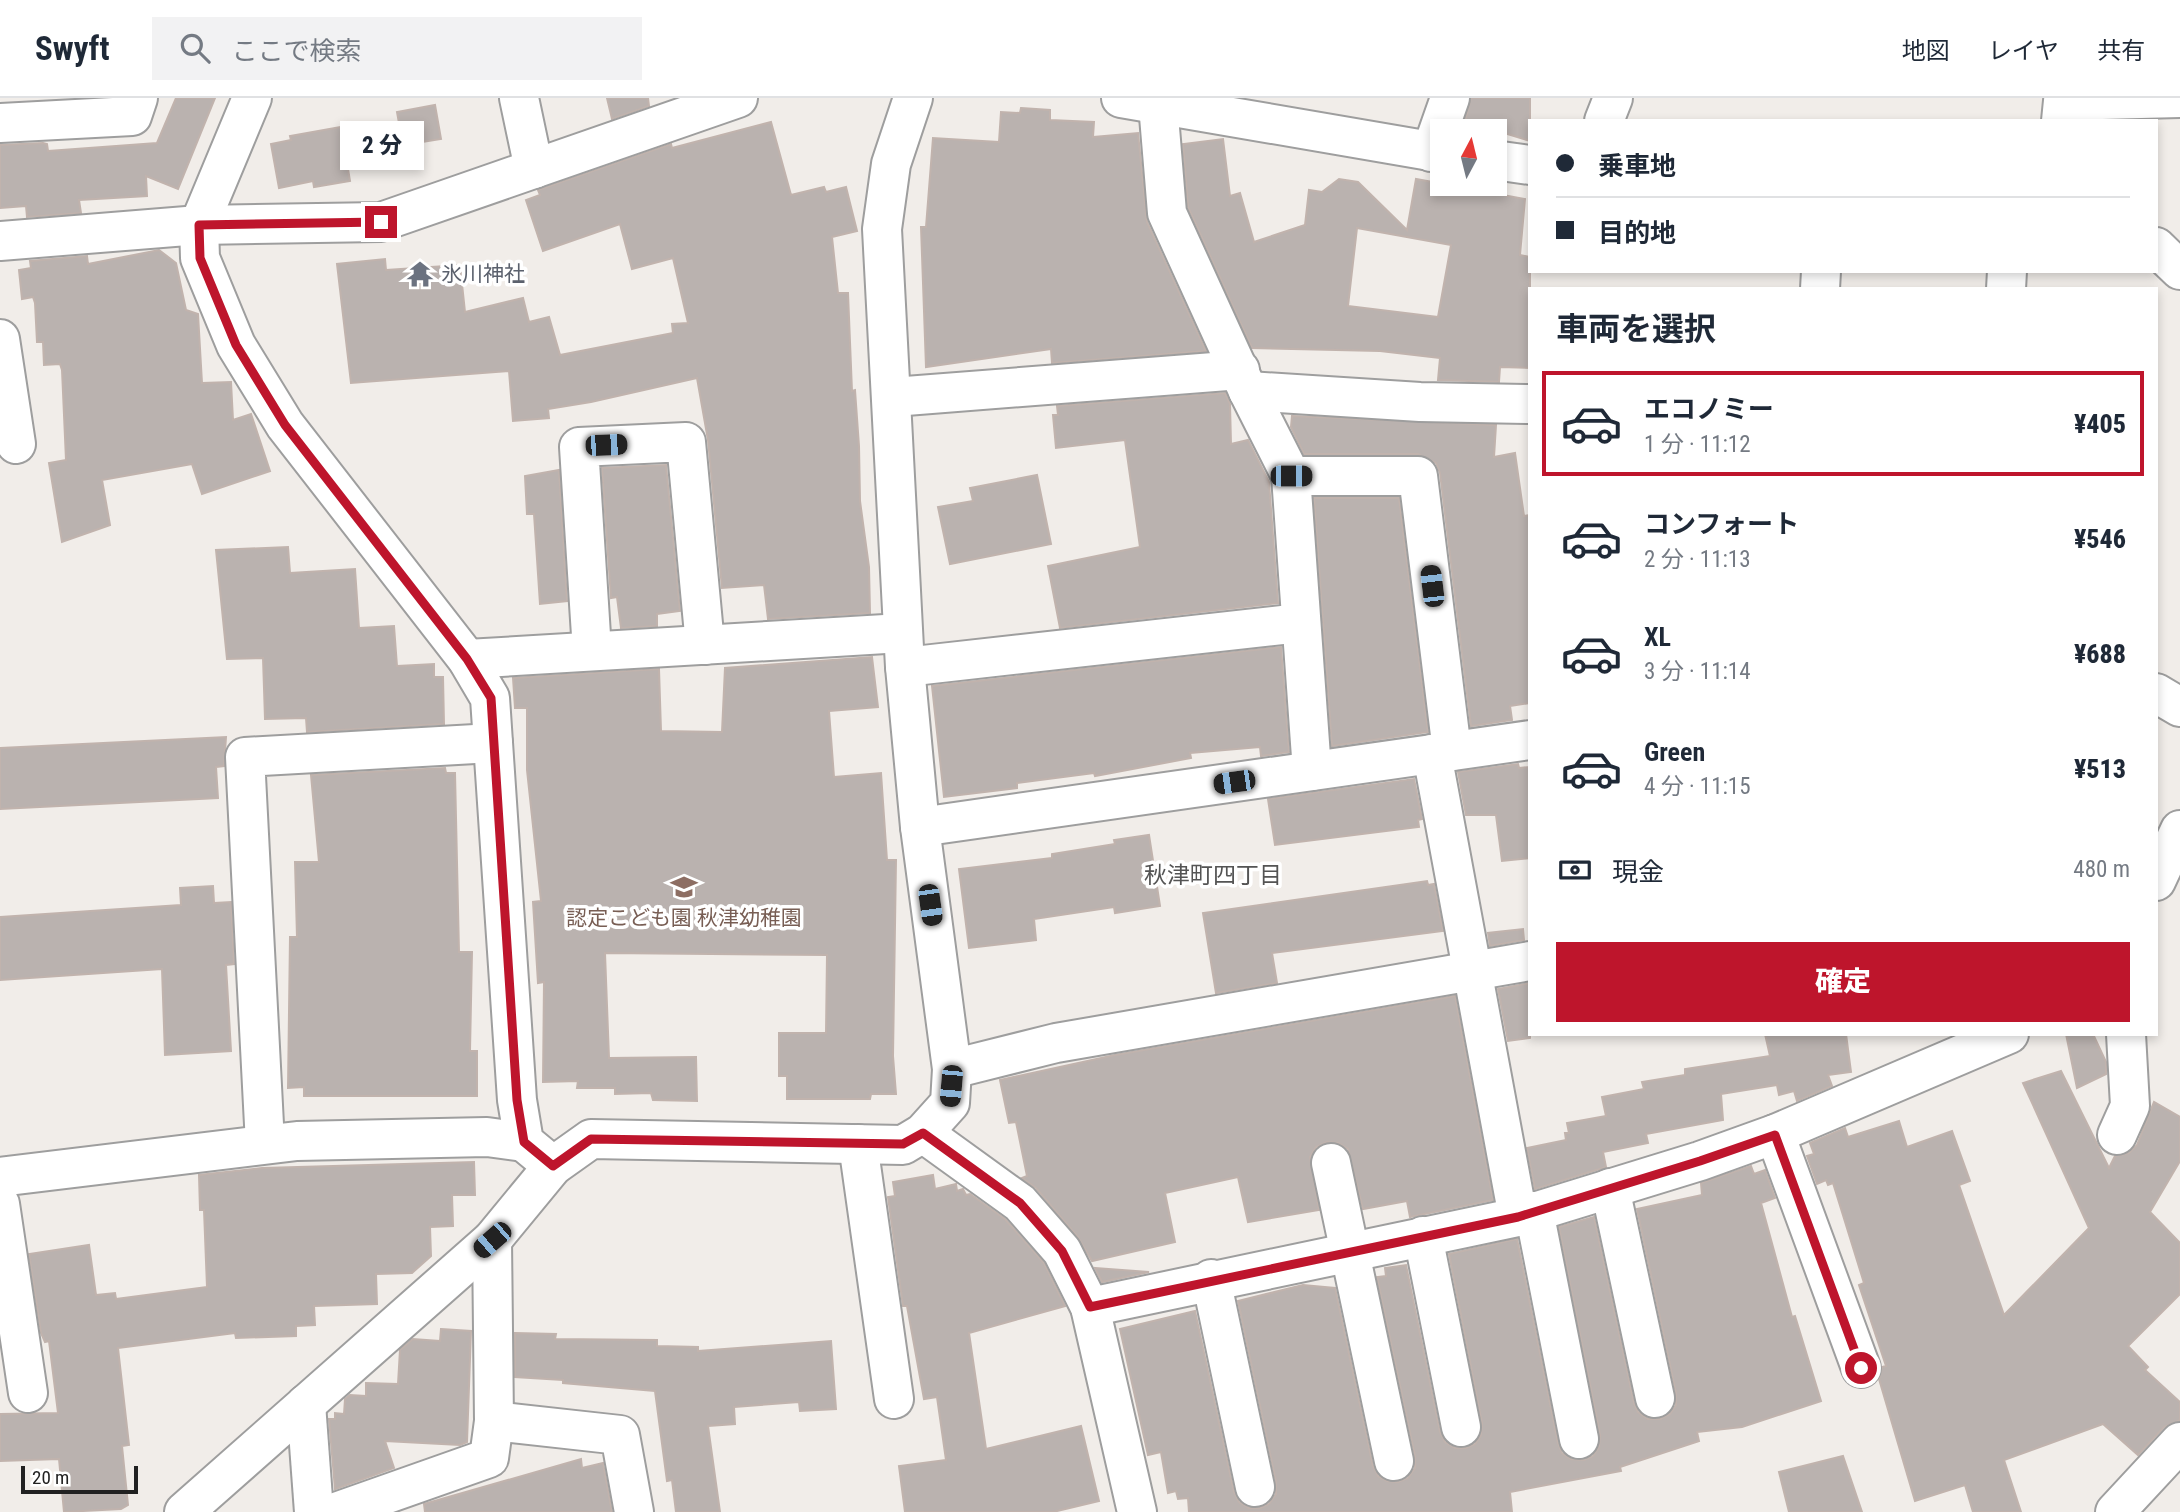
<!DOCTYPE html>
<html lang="ja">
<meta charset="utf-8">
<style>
body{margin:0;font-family:"Roboto Condensed","Noto Sans JP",sans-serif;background:#f2f2f3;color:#1f2937;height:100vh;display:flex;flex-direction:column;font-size:26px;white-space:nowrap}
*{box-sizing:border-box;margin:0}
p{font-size:23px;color:#747a83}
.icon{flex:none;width:38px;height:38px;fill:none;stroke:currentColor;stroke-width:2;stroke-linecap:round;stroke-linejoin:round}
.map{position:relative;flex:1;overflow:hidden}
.details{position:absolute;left:1528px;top:189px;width:630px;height:749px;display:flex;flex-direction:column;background:#fff;border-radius:0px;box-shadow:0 4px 10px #0003}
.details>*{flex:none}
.guide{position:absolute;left:1528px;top:21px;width:630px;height:154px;border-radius:0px;box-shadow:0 4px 10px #0003;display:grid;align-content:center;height:154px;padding:0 28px;background:#fff}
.needle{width:46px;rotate:7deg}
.buttons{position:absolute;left:1430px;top:21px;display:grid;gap:14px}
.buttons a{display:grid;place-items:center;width:77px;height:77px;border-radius:0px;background:#fff;box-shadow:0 4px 10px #0003;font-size:35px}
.scale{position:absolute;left:21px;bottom:18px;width:117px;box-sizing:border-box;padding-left:7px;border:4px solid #212121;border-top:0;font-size:19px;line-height:24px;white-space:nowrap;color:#212121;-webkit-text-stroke:5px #fff;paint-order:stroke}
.end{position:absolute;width:32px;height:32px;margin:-16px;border:9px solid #be152c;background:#fff;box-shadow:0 0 0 4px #fff}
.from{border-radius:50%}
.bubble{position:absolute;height:49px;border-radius:0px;background:#fff;box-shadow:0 4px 10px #0003;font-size:23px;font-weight:800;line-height:49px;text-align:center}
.car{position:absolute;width:21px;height:42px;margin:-21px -10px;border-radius:9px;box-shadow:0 0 5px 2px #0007;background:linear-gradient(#222 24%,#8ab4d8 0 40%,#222 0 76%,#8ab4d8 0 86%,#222 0)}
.guide b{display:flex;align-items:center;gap:24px;height:66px;font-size:26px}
.guide b+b{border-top:2px solid #e0e1e3}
.guide i{width:18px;height:18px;background:#1f2937}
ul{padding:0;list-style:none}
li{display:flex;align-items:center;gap:21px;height:105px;margin:0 14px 10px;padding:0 14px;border:4px solid transparent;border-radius:0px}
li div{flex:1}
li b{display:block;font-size:26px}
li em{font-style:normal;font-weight:800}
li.selected{border-color:#be152c}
li>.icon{width:63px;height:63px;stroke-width:1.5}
h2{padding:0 28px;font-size:32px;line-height:84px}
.pay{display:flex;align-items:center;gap:18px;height:77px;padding:0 28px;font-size:26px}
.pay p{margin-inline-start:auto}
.cta{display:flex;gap:14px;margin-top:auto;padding:14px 28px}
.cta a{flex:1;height:80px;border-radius:0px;background:#be152c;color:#fff;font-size:28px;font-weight:800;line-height:80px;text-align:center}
header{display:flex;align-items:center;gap:42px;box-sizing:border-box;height:98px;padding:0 35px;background:#fff;border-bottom:2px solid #e0e1e3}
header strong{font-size:33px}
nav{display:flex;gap:38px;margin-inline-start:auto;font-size:24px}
.search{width:490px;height:63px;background:#f2f2f3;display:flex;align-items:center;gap:18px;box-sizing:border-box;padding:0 24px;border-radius:0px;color:#747a83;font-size:26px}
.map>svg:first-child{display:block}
.building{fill:#bab2af;stroke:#c1b3ad;stroke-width:2;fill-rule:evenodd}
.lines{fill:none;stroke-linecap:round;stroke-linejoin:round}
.minor-casing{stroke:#9e9e9e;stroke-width:42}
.minor{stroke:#fff;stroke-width:38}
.route{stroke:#be152c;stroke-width:9}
.labels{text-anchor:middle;stroke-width:7;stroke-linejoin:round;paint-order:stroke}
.worship-label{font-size:21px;fill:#5b616d;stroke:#fff;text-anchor:start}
.education-label{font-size:21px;fill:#785e54;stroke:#fff}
.neighbourhood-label{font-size:23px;fill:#545454;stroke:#fff}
</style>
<header>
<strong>Swyft</strong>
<div class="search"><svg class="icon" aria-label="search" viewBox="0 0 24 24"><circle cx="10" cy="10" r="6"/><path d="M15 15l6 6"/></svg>ここで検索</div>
<nav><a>地図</a><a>レイヤ</a><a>共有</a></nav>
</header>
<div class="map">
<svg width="2180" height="1414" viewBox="0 0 2180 1414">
<rect width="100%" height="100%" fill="#f1ede9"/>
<g class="building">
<path d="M 176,0 L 215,0 L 178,91 L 146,78 L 147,98 L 79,102 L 81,115 L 27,119 L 26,108 L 0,110 L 0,47 L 43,45 L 47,46 L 48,53 L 157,45 Z"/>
<path d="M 607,0 L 648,0 L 649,8 L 612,21 Z"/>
<path d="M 1471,0 L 1530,0 L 1530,43 L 1465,23 Z"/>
<path d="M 435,7 L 441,41 L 403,47 L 397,14 Z"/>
<path d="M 1021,10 L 1050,12 L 1050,22 L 1094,24 L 1093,39 L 1138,35 L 1147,124 L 1206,253 L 1052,265 L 1051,251 L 926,269 L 921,129 L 926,129 L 933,40 L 999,44 L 1001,14 L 1020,15 Z"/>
<path d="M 771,24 L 791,97 L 824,89 L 826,94 L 846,89 L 857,133 L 832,139 L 838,195 L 848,195 L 852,293 L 855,292 L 859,348 L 860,403 L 869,469 L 870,515 L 768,521 L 764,487 L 722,490 L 708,342 L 697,280 L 591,304 L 548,311 L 549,320 L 513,323 L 509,273 L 351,285 L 337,166 L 385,161 L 386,172 L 460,167 L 465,214 L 523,200 L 529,224 L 549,219 L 560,257 L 673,235 L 672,226 L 688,225 L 673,160 L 632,171 L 620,126 L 543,153 L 526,102 L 540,97 L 538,92 L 671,46 L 672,50 Z"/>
<path d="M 341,29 L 350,83 L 314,89 L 313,83 L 279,90 L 271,46 L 291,42 L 290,38 Z"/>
<path d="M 1223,41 L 1230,98 L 1240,95 L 1254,144 L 1305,127 L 1309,92 L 1322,94 L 1339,81 L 1358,84 L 1407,132 L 1416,81 L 1525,101 L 1520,157 L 1530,159 L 1530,270 L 1500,269 L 1499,284 L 1438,282 L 1440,260 L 1380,253 L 1252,250 L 1188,109 L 1183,46 ZM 1357,130 L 1451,147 L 1438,219 L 1348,208 Z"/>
<path d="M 159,152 L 176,165 L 186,212 L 198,216 L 202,285 L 231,284 L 233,322 L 251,316 L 270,373 L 202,396 L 192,366 L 102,382 L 110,427 L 62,444 L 49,365 L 66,362 L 62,272 L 60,266 L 44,267 L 43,244 L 37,244 L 35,205 L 33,199 L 22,201 L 19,172 L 31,170 L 30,163 L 87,158 L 88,166 Z"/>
<path d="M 1225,295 L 1230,306 L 1231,346 L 1248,342 L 1269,384 L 1278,505 L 1060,530 L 1048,468 L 1140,449 L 1125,342 L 1056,350 L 1053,317 L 1058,317 L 1057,308 Z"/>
<path d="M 1292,318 L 1496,327 L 1494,359 L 1515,355 L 1524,418 L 1530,417 L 1530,605 L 1510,608 L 1512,622 L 1471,628 L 1440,375 L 1436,365 L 1418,356 L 1304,356 L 1291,329 Z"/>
<path d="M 666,367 L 680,513 L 657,516 L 657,528 L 621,530 L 617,499 L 611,500 L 602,370 Z"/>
<path d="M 559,372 L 567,503 L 540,506 L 534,416 L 527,416 L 525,378 Z"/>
<path d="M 1037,377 L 1051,446 L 950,466 L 938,409 L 973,403 L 970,390 Z"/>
<path d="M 1314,400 L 1399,400 L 1428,634 L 1332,648 Z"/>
<path d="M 288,449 L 290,475 L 355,471 L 359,530 L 394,528 L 397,568 L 434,566 L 434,579 L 443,579 L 444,626 L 307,634 L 306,620 L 265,621 L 263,560 L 227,561 L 216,452 Z"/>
<path d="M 1281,549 L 1289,654 L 1261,658 L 1260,649 L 1190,655 L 1191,660 L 1095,678 L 1094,675 L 1017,685 L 1017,690 L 944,699 L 932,588 Z"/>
<path d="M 872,559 L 878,609 L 829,613 L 834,679 L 881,675 L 887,762 L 896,762 L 893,958 L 896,996 L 871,996 L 870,1001 L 787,1001 L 787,978 L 779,978 L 779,935 L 826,935 L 827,857 L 605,855 L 609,960 L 696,959 L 697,1003 L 653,1002 L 651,995 L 615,996 L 615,990 L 577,990 L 578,983 L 543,984 L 544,884 L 538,885 L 533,804 L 541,803 L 527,672 L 527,610 L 515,610 L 513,580 L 659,571 L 661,633 L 722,634 L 725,570 Z"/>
<path d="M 226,639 L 224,668 L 216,669 L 218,700 L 0,711 L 0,650 Z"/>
<path d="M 1518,666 L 1519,670 L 1530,669 L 1530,760 L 1502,763 L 1496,717 L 1466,717 L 1458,674 Z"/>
<path d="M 445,670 L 446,675 L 455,675 L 459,854 L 472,854 L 470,953 L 477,953 L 477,998 L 304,998 L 304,989 L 288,990 L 290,839 L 297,839 L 295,764 L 319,764 L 311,677 Z"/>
<path d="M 1414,681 L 1422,721 L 1418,722 L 1419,729 L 1275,747 L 1268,701 Z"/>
<path d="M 1149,737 L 1160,808 L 1115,815 L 1114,809 L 1034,821 L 1036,842 L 969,850 L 959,771 L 1052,760 L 1052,756 L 1115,746 L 1114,742 Z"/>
<path d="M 1427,783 L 1428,787 L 1434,786 L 1443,833 L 1272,855 L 1277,885 L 1216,895 L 1203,815 Z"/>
<path d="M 213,788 L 214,805 L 231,804 L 234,866 L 226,867 L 231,953 L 165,957 L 162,871 L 0,882 L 0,819 L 181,807 L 180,790 Z"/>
<path d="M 1523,831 L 1524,842 L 1490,848 L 1488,835 Z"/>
<path d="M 1530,885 L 1530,940 L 1508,943 L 1498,891 Z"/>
<path d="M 1455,898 L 1493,1102 L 1410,1119 L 1407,1103 L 1363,1111 L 1348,1051 L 1338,1045 L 1327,1044 L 1316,1049 L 1310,1059 L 1319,1112 L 1248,1124 L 1238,1079 L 1165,1095 L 1175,1144 L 1092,1163 L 1078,1139 L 1036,1090 L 1022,1080 L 1027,1078 L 1016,1024 L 1009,1025 L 1000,982 L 1115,957 Z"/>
<path d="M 1765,936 L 1846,936 L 1851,974 L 1828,977 L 1832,988 L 1797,1003 L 1794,993 L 1779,997 L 1777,987 L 1721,996 L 1723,1022 L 1646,1036 L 1648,1045 L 1603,1054 L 1606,1069 L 1535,1091 L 1527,1050 L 1566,1042 L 1565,1035 L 1569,1035 L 1567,1025 L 1606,1018 L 1602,999 L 1644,991 L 1642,984 L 1685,977 L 1685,971 L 1770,958 Z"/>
<path d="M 2066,936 L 2093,936 L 2106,964 L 2106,976 L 2077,990 Z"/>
<path d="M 2061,973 L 2109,1070 L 2115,1058 L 2129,1055 L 2137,1047 L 2154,1004 L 2180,1019 L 2180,1063 L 2150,1114 L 2180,1145 L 2180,1196 L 2128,1248 L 2148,1269 L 2145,1272 L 2180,1304 L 2180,1322 L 2164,1329 L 2138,1357 L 2103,1326 L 2004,1362 L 2021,1414 L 1973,1414 L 1965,1387 L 1915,1403 L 1879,1281 L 1882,1269 L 1886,1268 L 1859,1187 L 1864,1185 L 1833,1085 L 1828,1087 L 1826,1082 L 1817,1086 L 1807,1058 L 1814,1056 L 1810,1045 L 1845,1030 L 1848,1039 L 1899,1023 L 1907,1049 L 1952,1033 L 1970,1083 L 1959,1087 L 2004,1217 L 2089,1130 L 2023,985 Z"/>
<path d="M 474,1064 L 475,1097 L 452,1097 L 453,1128 L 430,1129 L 431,1158 L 412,1175 L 376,1176 L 377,1206 L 314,1208 L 315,1227 L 296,1228 L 296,1238 L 236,1240 L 235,1235 L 118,1250 L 129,1347 L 122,1348 L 128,1407 L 121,1411 L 64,1414 L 59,1361 L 0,1363 L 0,1316 L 58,1315 L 49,1243 L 45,1244 L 41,1235 L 29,1156 L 89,1147 L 96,1197 L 115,1195 L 116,1201 L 207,1189 L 204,1112 L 200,1112 L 199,1077 L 262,1070 Z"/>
<path d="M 1751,1068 L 1754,1076 L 1765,1072 L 1775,1100 L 1761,1105 L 1792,1219 L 1795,1218 L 1821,1303 L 1742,1329 L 1697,1334 L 1699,1343 L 1620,1369 L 1621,1373 L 1510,1394 L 1512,1414 L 1189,1414 L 1188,1400 L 1178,1401 L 1176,1393 L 1168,1395 L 1161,1354 L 1148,1357 L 1120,1231 L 1195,1213 L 1234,1394 L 1239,1404 L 1249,1410 L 1260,1410 L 1269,1406 L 1276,1396 L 1276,1384 L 1238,1203 L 1303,1187 L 1335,1190 L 1373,1368 L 1378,1378 L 1387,1383 L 1398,1384 L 1408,1380 L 1415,1370 L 1415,1358 L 1377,1179 L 1386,1178 L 1385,1170 L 1406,1167 L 1440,1334 L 1445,1344 L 1455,1350 L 1466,1350 L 1475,1346 L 1481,1337 L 1482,1325 L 1449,1156 L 1517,1141 L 1558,1345 L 1562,1355 L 1571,1361 L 1584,1362 L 1593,1358 L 1599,1349 L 1600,1337 L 1559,1129 L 1594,1119 L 1634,1305 L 1638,1314 L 1648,1321 L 1660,1321 L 1670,1316 L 1676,1307 L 1676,1295 L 1637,1111 L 1702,1097 L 1701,1085 Z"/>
<path d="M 933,1077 L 935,1091 L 956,1086 L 957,1093 L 963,1091 L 966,1097 L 970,1096 L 1005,1121 L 1044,1165 L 1065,1208 L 969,1235 L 986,1351 L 1081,1328 L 1099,1403 L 1053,1414 L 905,1414 L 899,1368 L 946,1362 L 937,1299 L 924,1301 L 907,1208 L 903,1208 L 888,1099 L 895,1098 L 893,1084 Z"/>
<path d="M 1095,1170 L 1149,1174 L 1102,1184 Z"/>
<path d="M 441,1231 L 471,1233 L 467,1344 L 460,1347 L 385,1343 L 394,1370 L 335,1391 L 329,1321 L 335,1321 L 335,1315 L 344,1316 L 345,1301 L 350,1297 L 366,1298 L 366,1285 L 398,1286 L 400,1252 L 413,1241 L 440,1243 Z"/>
<path d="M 515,1235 L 556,1236 L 555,1241 L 657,1242 L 657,1248 L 698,1249 L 698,1253 L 831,1243 L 836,1311 L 800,1313 L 799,1304 L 734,1309 L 735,1326 L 708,1328 L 720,1414 L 676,1414 L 672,1382 L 667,1383 L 655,1293 L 563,1285 L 563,1282 L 515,1279 Z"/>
<path d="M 1843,1358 L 1862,1414 L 1789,1414 L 1779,1374 Z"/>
<path d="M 581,1361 L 582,1370 L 603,1365 L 612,1414 L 425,1414 L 424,1406 L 431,1404 Z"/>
</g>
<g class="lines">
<g class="minor-casing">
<g id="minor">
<path d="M 252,0 L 199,127 L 200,160 L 236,247 L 285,327 L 467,561 L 490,600 L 517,1002 L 524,1044 L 553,1068"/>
<path d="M 519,0 L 534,71"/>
<path d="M 1121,0 L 1442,55"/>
<path d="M 1158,6 L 1167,115 L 1248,293 L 1291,378 L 1312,673"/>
<path d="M 1604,23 L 1613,0"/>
<path d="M 2061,23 L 2063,3 L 2180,0"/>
<path d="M 0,25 L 132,18 L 138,0"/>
<path d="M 1431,54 L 1450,0"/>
<path d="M 1494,62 L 1530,67"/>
<path d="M 0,143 L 199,127 L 381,124 L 738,0"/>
<path d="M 2156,149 L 2180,172"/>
<path d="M 1820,191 L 1821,173"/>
<path d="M 2006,191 L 2007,173"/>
<path d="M 0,241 L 16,346"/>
<path d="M 1248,293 L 1420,304 L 1530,306"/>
<path d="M 893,299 L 1240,272"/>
<path d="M 1291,378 L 1418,378 L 1452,653"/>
<path d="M 592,553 L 579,349 L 686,344 L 705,547"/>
<path d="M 467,561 L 902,535"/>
<path d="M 905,569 L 1300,525"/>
<path d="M 2156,595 L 2180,609"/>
<path d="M 1432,656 L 1518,1119"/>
<path d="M 920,729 L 1530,642"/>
<path d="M 2156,783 L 2180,732"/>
<path d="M 952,971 L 1056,945 L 1530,863"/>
<path d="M 923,1035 L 1020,1105 L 1062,1153 L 1090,1209 L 1137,1414"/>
<path d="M 1775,1036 L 1861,1270"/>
<path d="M 2117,1037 L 2130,1008 L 2126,936"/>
<path d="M 265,1046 L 245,659 L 493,645"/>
<path d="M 858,1046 L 894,1301"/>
<path d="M 1331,1065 L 1394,1363"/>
<path d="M 0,1079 L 297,1043 L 487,1039 L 524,1044"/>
<path d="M 1610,1090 L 1655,1300"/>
<path d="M 0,1106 L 28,1295"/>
<path d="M 1534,1113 L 1579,1341"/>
<path d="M 1423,1138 L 1461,1329"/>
<path d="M 1211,1181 L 1255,1389"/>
<path d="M 1090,1209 L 1518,1119 L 1700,1063 L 1775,1036 L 2009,936"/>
<path d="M 306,1306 L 314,1414"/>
<path d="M 494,1323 L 620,1337 L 634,1414"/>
<path d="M 184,1414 L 492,1142 L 553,1068 L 591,1041 L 903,1047 L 923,1035 L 950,1005 L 952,971 L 920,729 L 905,569 L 882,131 L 891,66 L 913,0"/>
<path d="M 336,1414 L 489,1360 L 494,1323 L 492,1142"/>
<path d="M 2115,1414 L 2180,1344"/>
</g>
</g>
<use href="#minor" class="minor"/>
</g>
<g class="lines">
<path class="route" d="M 381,124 L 199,127 L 200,160 L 236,247 L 285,327 L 467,561 L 491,600 L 517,1002 L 524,1044 L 553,1068 L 591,1041 L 903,1046 L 923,1035 L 1020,1105 L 1062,1153 L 1090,1209 L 1518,1119 L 1700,1063 L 1775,1037 L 1861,1270"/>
</g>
<defs>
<g id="temple-bare" transform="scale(2.1)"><path d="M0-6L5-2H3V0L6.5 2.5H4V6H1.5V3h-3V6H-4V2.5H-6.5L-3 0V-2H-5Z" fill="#6b7280" stroke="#fff" stroke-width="2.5" paint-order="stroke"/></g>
<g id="school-bare" transform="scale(2.1)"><path d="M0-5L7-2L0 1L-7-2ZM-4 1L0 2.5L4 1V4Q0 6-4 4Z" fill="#8d6e63" stroke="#fff" stroke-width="2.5" paint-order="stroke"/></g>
</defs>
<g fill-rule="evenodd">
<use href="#temple-bare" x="420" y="176"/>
<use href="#school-bare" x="684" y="789"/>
</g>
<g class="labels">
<g class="worship-label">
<text x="441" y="183">氷川神社</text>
</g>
<g class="education-label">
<text x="684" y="827">認定こども園 秋津幼稚園</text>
</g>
<g class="neighbourhood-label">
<text x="1213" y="785">秋津町四丁目</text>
</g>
</g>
</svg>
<div class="buttons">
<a><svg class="needle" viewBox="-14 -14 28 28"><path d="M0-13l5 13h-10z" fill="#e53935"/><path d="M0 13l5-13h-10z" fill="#747a83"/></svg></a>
</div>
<div class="scale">20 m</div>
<i class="end from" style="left:1861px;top:1270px"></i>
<i class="end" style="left:381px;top:124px"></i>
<div class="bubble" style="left:340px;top:23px;width:84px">2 分</div>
<i class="car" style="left:606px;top:347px;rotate:88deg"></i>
<i class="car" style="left:1291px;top:378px;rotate:90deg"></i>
<i class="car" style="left:1432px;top:488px;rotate:353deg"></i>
<i class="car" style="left:1234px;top:684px;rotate:262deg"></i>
<i class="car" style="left:930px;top:807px;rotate:172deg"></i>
<i class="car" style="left:951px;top:988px;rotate:185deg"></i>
<i class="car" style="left:492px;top:1142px;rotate:229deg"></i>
<div class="guide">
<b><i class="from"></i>乗車地</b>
<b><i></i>目的地</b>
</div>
<section class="details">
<h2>車両を選択</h2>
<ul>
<li class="selected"><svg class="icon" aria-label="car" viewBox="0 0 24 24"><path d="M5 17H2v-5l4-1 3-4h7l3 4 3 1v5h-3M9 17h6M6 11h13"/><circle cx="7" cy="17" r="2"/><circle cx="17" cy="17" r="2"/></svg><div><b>エコノミー</b><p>1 分 · 11:12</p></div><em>¥405</em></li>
<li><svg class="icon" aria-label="car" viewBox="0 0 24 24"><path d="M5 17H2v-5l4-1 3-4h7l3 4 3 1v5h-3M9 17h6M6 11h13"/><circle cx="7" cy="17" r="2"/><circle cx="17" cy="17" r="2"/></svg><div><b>コンフォート</b><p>2 分 · 11:13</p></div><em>¥546</em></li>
<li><svg class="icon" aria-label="car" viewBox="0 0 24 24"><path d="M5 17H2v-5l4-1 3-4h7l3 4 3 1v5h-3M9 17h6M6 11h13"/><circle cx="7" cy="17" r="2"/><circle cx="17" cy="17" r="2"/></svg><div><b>XL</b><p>3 分 · 11:14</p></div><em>¥688</em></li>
<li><svg class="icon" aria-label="car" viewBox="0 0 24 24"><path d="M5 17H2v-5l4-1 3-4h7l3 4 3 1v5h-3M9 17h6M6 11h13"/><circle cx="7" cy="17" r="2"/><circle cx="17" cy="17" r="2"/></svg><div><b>Green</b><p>4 分 · 11:15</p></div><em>¥513</em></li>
</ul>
<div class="pay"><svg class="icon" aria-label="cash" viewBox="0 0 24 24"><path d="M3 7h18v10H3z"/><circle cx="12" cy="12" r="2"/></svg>現金<p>480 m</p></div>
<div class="cta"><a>確定</a></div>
</section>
</div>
